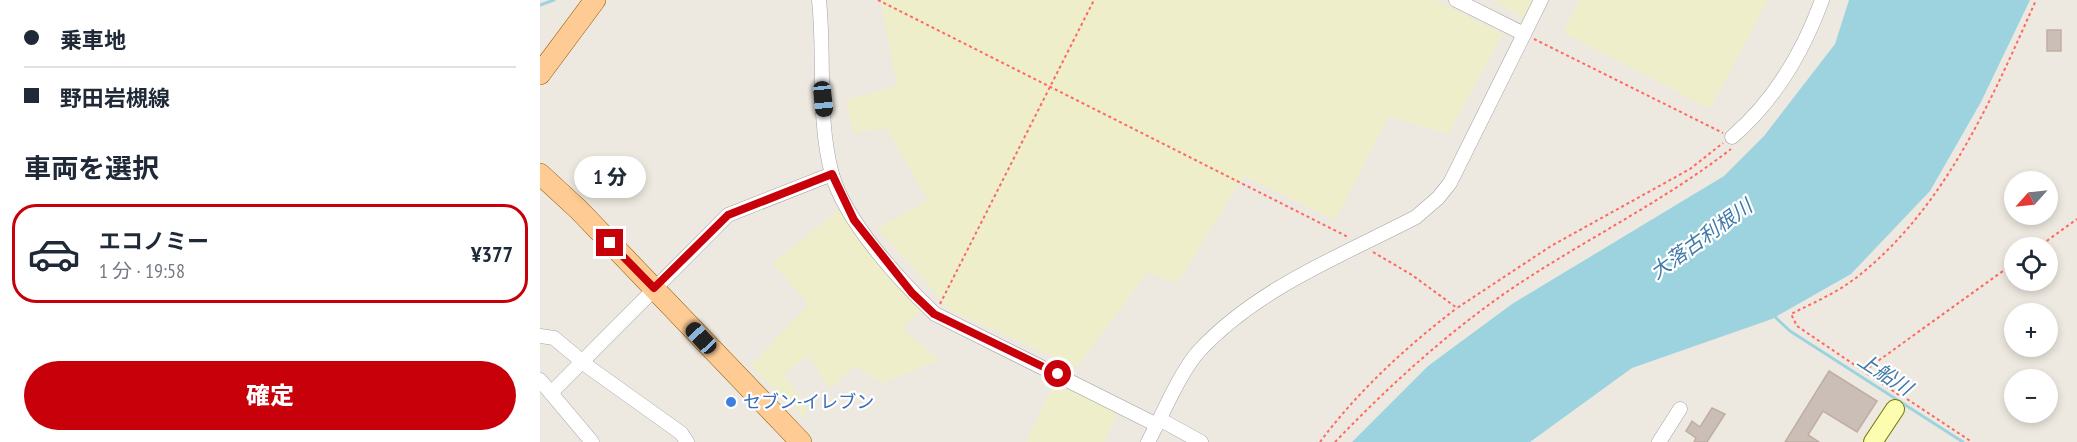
<!DOCTYPE html>
<html lang="ja">
<meta charset="utf-8">
<style>
body{margin:0;font-family:"PT Sans Narrow","Noto Sans JP",sans-serif;background:#f6f6f7;color:#1f2937;height:100vh;display:flex;flex-direction:column;font-size:22px;white-space:nowrap}
*{box-sizing:border-box;margin:0}
p{font-size:20px;color:#747a83}
.icon{flex:none;width:33px;height:33px;fill:none;stroke:currentColor;stroke-width:2;stroke-linecap:round;stroke-linejoin:round}
.map{position:relative;flex:1;overflow:hidden}
.sheet{display:flex;flex-direction:column;background:#fff;width:540px}
.sheet>*{flex:none}
.banner{display:grid;align-content:center;height:132px;padding:0 24px;background:#fff}
.needle{width:39px;rotate:243deg}
.controls{position:absolute;left:1464px;top:171px;display:grid;gap:12px}
.controls a{display:grid;place-items:center;width:54px;height:54px;border-radius:50%;background:#fff;box-shadow:0 3px 9px #0003;font-size:30px}
.end{position:absolute;width:27px;height:27px;margin:-14px;border:8px solid #c7000a;background:#fff;box-shadow:0 0 0 3px #fff}
.from{border-radius:50%}
.bubble{position:absolute;height:42px;border-radius:21px;background:#fff;box-shadow:0 3px 9px #0003;font-size:20px;font-weight:800;line-height:42px;text-align:center}
.car{position:absolute;width:18px;height:36px;margin:-18px -9px;border-radius:8px;box-shadow:0 0 4px 2px #0007;background:linear-gradient(#222 24%,#8ab4d8 0 40%,#222 0 76%,#8ab4d8 0 86%,#222 0)}
.banner b{display:flex;align-items:center;gap:21px;height:57px;font-size:22px}
.banner b+b{border-top:2px solid #e0e1e3}
.banner i{width:15px;height:15px;background:#1f2937}
ul{padding:0;list-style:none}
li{display:flex;align-items:center;gap:18px;height:99px;margin:0 12px 9px;padding:0 12px;border:3px solid transparent;border-radius:24px}
li div{flex:1}
li b{display:block;font-size:22px}
li em{font-style:normal;font-weight:800}
li.on{border-color:#c7000a}
li>.icon{width:54px;height:54px;stroke-width:1.5}
h2{padding:0 24px;font-size:27px;line-height:72px}
.action{display:flex;gap:12px;margin-top:auto;padding:12px 24px}
.action a{flex:1;height:69px;border-radius:36px;background:#c7000a;color:#fff;font-size:24px;font-weight:800;line-height:69px;text-align:center}
main{display:flex;flex:1;min-height:0}
.map>svg:first-child{display:block}
.farmland{fill:#eeeeca}
.water{fill:#9dd3df}
.lines{fill:none;stroke-linecap:round;stroke-linejoin:round}
.stream{stroke:#9dd3df;stroke-width:3}
.building{fill:#cabeb6;stroke:#c0aea2;stroke-width:1.5}
.street-casing{stroke:#a3a3a3;stroke-width:15}
.secondary-casing{stroke:#6f7500;stroke-width:20}
.primary-casing{stroke:#935b00;stroke-width:22}
.path{stroke:#ff6860;stroke-width:2;stroke-dasharray:3 3;stroke-linecap:butt}
.street{stroke:#fff;stroke-width:14}
.secondary{stroke:#fdfdaf;stroke-width:18}
.primary{stroke:#ffcb94;stroke-width:21}
.route{stroke:#c7000a;stroke-width:8}
.shop-dot{fill:#3f7fe0;stroke:#fff;stroke-width:2}
.labels{text-anchor:middle;stroke-width:4.5;stroke-linejoin:round;paint-order:stroke}
.shop-label{font-size:18px;fill:#366cbe;stroke:#fff;text-anchor:start}
.water-label{font-size:20px;font-style:italic;fill:#407aa8;stroke:#fff}
</style>
<main>
<section class="sheet">
<div class="banner">
<b><i class="from"></i>乗車地</b>
<b><i></i>野田岩槻線</b>
</div>
<h2>車両を選択</h2>
<ul>
<li class="on"><svg class="icon" aria-label="car" viewBox="0 0 24 24"><path d="M5 17H2v-5l4-1 3-4h7l3 4 3 1v5h-3M9 17h6M6 11h13"/><circle cx="7" cy="17" r="2"/><circle cx="17" cy="17" r="2"/></svg><div><b>エコノミー</b><p>1 分 · 19:58</p></div><em>¥377</em></li>
</ul>
<div class="action"><a>確定</a></div>
</section>
<div class="map">
<svg width="1537" height="442" viewBox="0 0 1537 442">
<rect width="100%" height="100%" fill="#eee9e0"/>
<g class="farmland">
<path d="M 341,0 L 894,0 L 963,34 L 908,134 L 849,116 L 795,220 L 704,176 L 637,283 L 607,273 L 537,367 L 411,311 L 338,228 L 388,200 L 347,129 L 312,132 L 307,100 L 357,86 Z"/>
<path d="M 953,0 L 995,0 L 985,19 Z"/>
<path d="M 1039,0 L 1228,0 L 1170,109 L 1023,32 Z"/>
<path d="M 299,210 L 380,311 L 363,329 L 399,360 L 342,383 L 315,366 L 290,389 L 268,355 L 244,374 L 266,407 L 264,418 L 211,366 L 268,304 L 233,263 Z"/>
<path d="M 515,382 L 578,413 L 564,442 L 486,442 Z"/>
</g>
<path class="water" d="M 1309,0 L 1490,0 L 1441,102 L 1390,191 L 1311,274 L 1232,319 L 1092,368 L 990,442 L 812,442 L 888,366 L 972,304 L 1184,176 L 1224,136 L 1295,44 Z"/>
<g class="lines">
<g class="stream">
<path d="M 0,5 L 14,0"/>
<path d="M 1233,315 L 1250,331 L 1423,442"/>
</g>
</g>
<g class="building">
<rect x="1507" y="30" width="14" height="21"/>
<path d="M 1289,371 L 1337,401 L 1317,432 L 1283,411 L 1268,435 L 1279,442 L 1245,442 Z"/>
<path d="M 1172,408 L 1185,414 L 1167,442 L 1154,442 L 1156,438 L 1146,431 L 1152,421 L 1160,427 Z"/>
</g>
<g class="lines">
<g class="street-casing">
<g id="street">
<path d="M 279,0 C 285,56 277,120 292,174 C 305,221 360,281 395,314 L 617,425"/>
<path d="M 916,0 L 984,34"/>
<path d="M 1192,137 C 1234,101 1263,52 1282,0"/>
<path d="M 0,336 L 14,338 L 50,368 L 141,433 L 147,442"/>
<path d="M 0,380 L 52,442"/>
<path d="M 11,393 L 188,215 L 292,174"/>
<path d="M 621,420 L 661,442"/>
<path d="M 608,442 C 622,416 640,372 659,351 C 717,288 803,255 876,217 L 898,198 L 910,183 L 1001,0"/>
<path d="M 1119,442 L 1140,409"/>
</g>
</g>
<g class="secondary-casing">
<path id="secondary" d="M 1333,442 L 1355,409"/>
</g>
<g class="primary-casing">
<g id="primary">
<path d="M 0,74 L 55,0"/>
<path d="M 0,174 L 39,210 L 261,442"/>
</g>
</g>
<g class="path">
<path d="M 338,0 L 808,237"/>
<path d="M 994,39 L 1183,133"/>
<path d="M 1497,248 L 1537,219"/>
<path d="M 833,252 L 872,275 L 917,308 L 1011,246 L 1150,169 L 1183,143"/>
<path d="M 400,304 L 554,0"/>
<path d="M 1324,371 L 1474,263"/>
<path d="M 1359,395 L 1257,326 L 1251,314 C 1275,302 1301,291 1322,273 C 1406,205 1453,97 1496,0"/>
<path d="M 1367,399 L 1432,442"/>
<path d="M 780,442 C 818,391 867,346 917,308"/>
<path d="M 795,442 C 851,384 910,330 977,285 C 1048,238 1124,201 1191,149"/>
</g>
<use href="#street" class="street"/>
<use href="#secondary" class="secondary"/>
<use href="#primary" class="primary"/>
</g>
<g class="lines">
<path class="route" d="M 70,243 L 114,288 L 188,215 L 292,174 L 314,220 L 372,293 L 394,314 L 518,374"/>
</g>
<circle class="shop-dot" cx="191" cy="402" r="6"/>
<g class="labels">
<g class="shop-label">
<text x="203" y="408">セブン-イレブン</text>
</g>
<g class="water-label">
<text transform="translate(1161 239) rotate(-36)" y="7">大落古利根川</text>
<text transform="translate(1345 374) rotate(33)" y="7">上船川</text>
</g>
</g>
</svg>
<div class="controls">
<a><svg class="needle" viewBox="-14 -14 28 28"><path d="M0-13l5 13h-10z" fill="#e53935"/><path d="M0 13l5-13h-10z" fill="#747a83"/></svg></a>
<a><svg class="icon" aria-label="locate" viewBox="0 0 24 24"><circle cx="12" cy="12" r="6"/><path d="M12 2v4M12 18v4M2 12h4M18 12h4"/></svg></a>
<a>+</a>
<a>−</a>
</div>
<i class="end from" style="left:518px;top:374px"></i>
<i class="end" style="left:70px;top:243px"></i>
<div class="bubble" style="left:34px;top:156px;width:72px">1 分</div>
<i class="car" style="left:283px;top:99px;rotate:174deg"></i>
<i class="car" style="left:161px;top:338px;rotate:317deg"></i>
</div>
</main>
